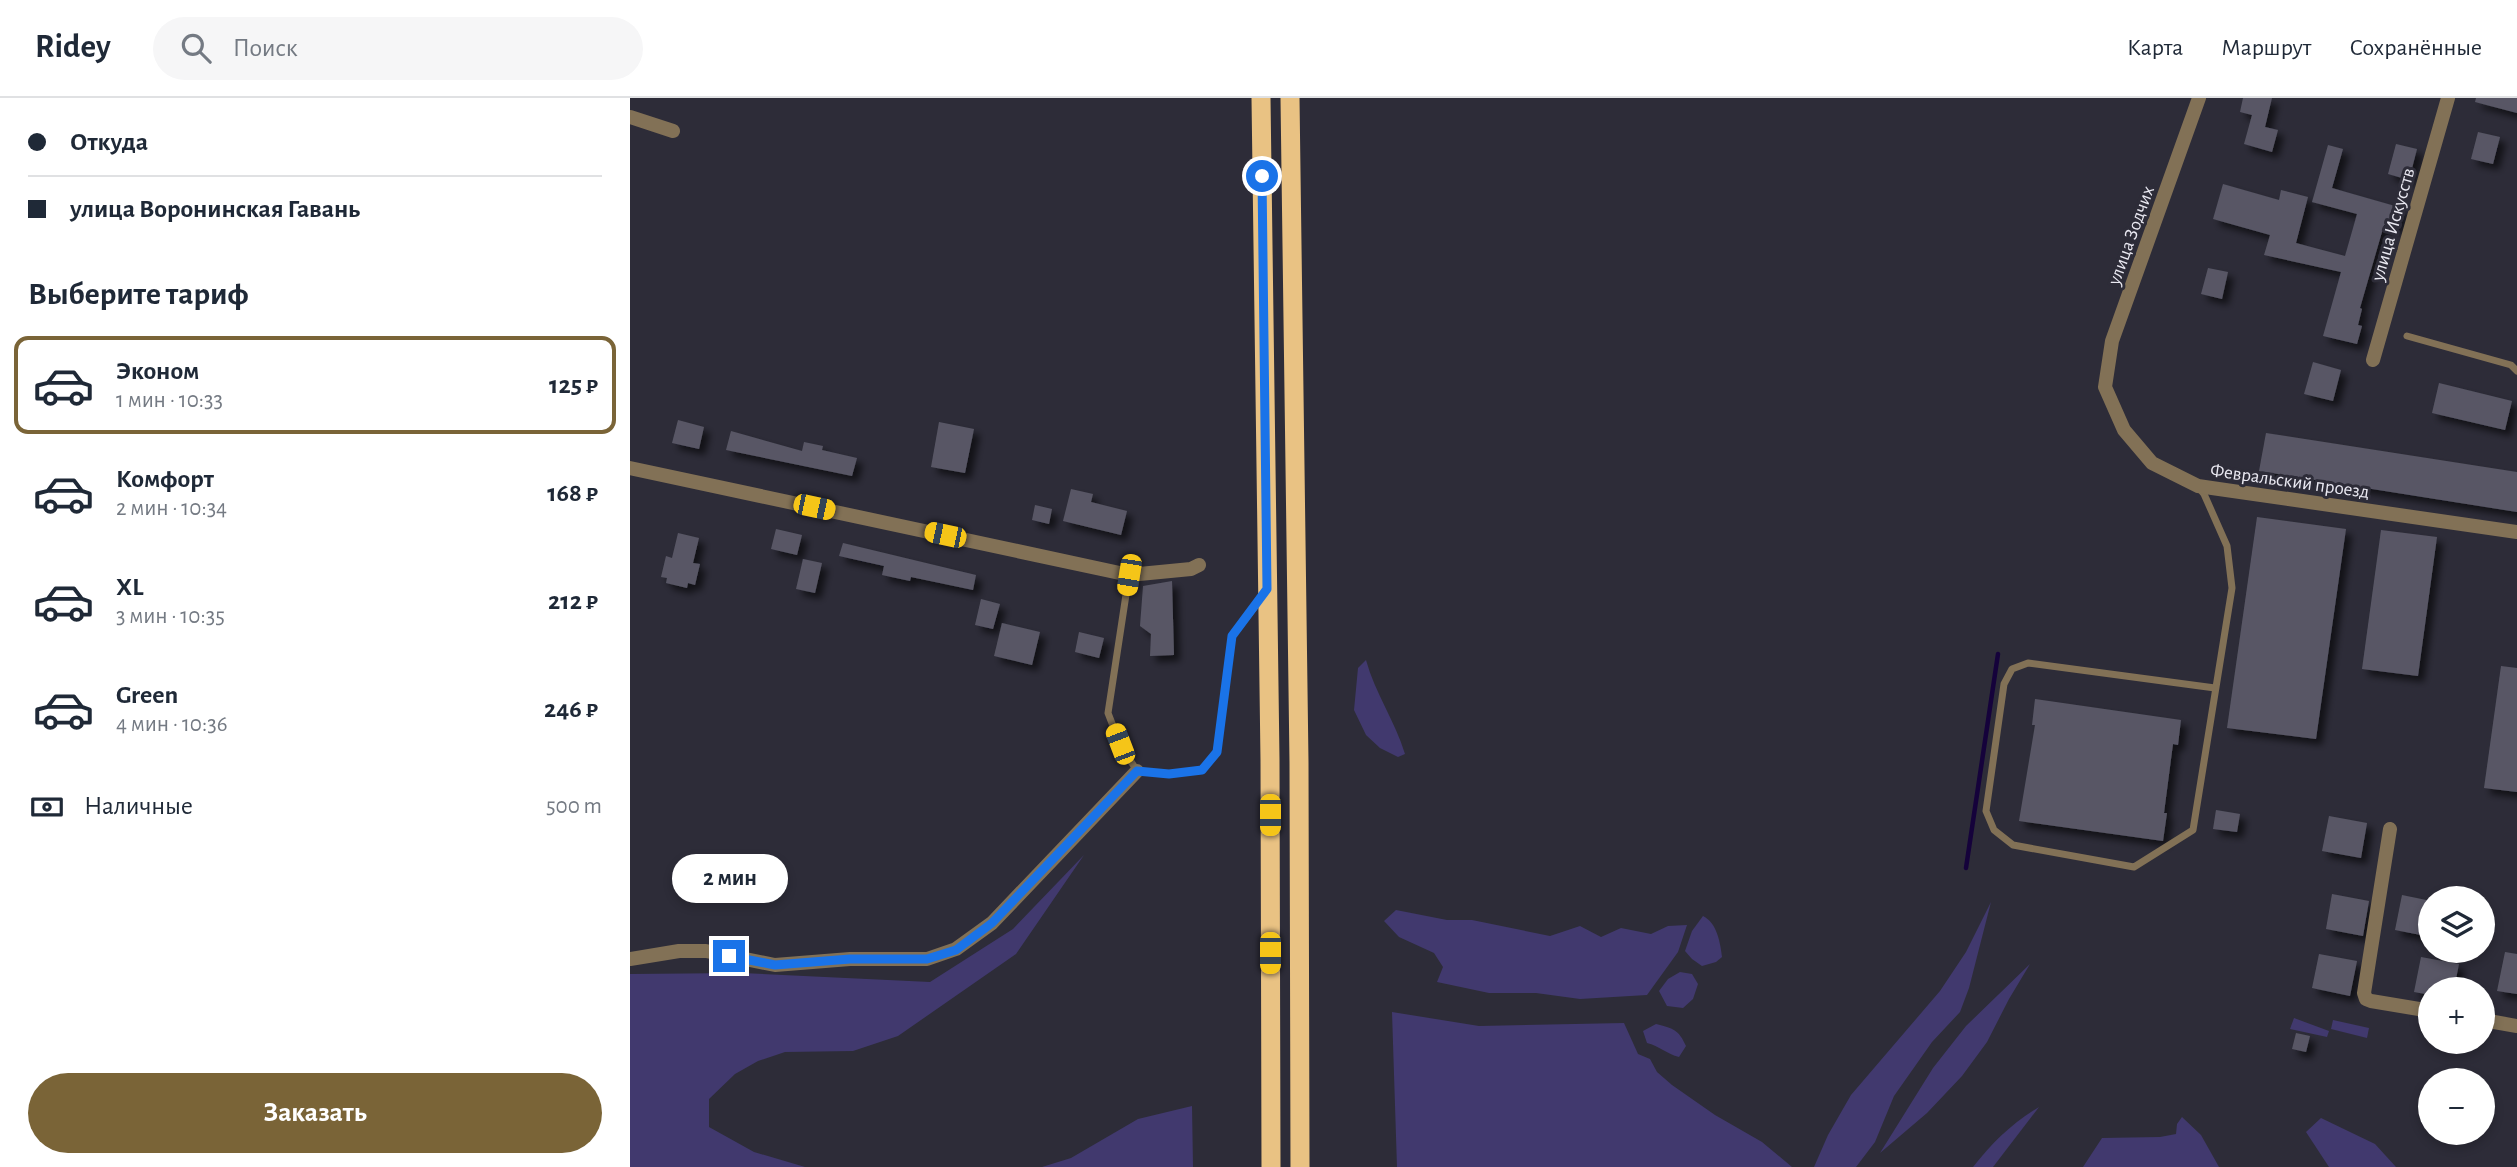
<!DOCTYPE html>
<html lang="ru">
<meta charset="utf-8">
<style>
body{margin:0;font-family:"Alegreya Sans",sans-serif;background:#f6f6f7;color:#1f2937;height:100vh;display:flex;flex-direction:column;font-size:26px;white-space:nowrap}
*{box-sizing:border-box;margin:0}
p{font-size:23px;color:#747a83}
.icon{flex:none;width:38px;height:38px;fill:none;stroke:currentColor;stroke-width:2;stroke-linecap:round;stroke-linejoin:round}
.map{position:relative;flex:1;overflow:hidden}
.side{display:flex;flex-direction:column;background:#fff;width:630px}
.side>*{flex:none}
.guide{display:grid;align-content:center;height:154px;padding:0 28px;background:#fff}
.controls{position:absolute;left:1788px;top:788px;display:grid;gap:14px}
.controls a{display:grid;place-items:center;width:77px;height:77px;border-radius:50%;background:#fff;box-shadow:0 4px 10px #0003;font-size:35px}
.end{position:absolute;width:32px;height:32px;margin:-16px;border:9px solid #1a73e8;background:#fff;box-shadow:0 0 0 4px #fff}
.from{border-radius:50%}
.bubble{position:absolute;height:49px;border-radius:24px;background:#fff;box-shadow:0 4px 10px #0003;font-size:23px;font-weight:600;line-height:49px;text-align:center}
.car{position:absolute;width:21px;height:42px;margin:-21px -10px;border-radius:9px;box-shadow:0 0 5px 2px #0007;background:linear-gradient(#f5c518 24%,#345 0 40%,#f5c518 0 76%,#345 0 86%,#f5c518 0)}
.guide b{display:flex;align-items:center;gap:24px;height:66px;font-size:26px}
.guide b+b{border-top:2px solid #e0e1e3}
.guide i{width:18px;height:18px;background:#1f2937}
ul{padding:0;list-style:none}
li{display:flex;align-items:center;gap:21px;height:98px;margin:0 14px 10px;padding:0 14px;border:4px solid transparent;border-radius:14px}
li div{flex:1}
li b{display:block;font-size:26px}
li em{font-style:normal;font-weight:600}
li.active{border-color:#7a6437}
li>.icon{width:63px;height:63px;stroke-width:1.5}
h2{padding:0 28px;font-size:32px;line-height:84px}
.pay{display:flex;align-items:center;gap:18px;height:77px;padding:0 28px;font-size:26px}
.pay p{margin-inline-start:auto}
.primary-button{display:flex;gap:14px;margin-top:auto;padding:14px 28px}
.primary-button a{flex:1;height:80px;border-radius:42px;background:#7a6437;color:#fff;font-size:28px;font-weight:600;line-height:80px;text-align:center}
header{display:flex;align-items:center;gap:42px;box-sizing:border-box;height:98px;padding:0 35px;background:#fff;border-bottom:2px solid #e0e1e3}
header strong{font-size:33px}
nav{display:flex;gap:38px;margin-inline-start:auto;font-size:24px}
.search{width:490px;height:63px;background:#f6f6f7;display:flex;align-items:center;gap:18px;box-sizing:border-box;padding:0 24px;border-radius:38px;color:#747a83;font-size:26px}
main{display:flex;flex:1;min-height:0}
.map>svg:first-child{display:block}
.green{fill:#41396e}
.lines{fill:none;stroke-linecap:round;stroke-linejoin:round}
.stream{stroke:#15023b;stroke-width:4.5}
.building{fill:#585765;filter:url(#shadow)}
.service{stroke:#827156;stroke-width:7}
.minor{stroke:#827156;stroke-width:14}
.trunk{stroke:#e9c283;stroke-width:19}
.route{stroke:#1a73e8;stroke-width:9}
.labels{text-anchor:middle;stroke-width:6;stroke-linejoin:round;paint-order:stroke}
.street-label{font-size:19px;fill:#eae9f2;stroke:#2d2c38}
</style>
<header>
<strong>Ridey</strong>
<div class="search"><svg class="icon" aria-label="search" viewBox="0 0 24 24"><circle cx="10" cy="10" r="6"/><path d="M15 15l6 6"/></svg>Поиск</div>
<nav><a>Карта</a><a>Маршрут</a><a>Сохранённые</a></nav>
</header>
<main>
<section class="side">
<div class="guide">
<b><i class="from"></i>Откуда</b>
<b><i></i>улица Воронинская Гавань</b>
</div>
<h2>Выберите тариф</h2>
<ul>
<li class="active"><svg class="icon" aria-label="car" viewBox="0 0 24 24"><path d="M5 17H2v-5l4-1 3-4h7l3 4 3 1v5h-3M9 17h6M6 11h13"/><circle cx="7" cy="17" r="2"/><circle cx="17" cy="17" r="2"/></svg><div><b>Эконом</b><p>1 мин · 10:33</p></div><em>125 ₽</em></li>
<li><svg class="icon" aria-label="car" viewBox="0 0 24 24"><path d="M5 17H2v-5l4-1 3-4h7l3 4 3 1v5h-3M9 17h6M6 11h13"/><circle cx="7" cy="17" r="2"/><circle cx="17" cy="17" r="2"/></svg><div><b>Комфорт</b><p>2 мин · 10:34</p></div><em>168 ₽</em></li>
<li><svg class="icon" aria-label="car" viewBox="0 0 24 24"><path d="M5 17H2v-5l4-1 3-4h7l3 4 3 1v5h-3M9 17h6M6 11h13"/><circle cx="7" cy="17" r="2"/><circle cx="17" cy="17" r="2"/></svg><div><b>XL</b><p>3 мин · 10:35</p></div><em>212 ₽</em></li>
<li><svg class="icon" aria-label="car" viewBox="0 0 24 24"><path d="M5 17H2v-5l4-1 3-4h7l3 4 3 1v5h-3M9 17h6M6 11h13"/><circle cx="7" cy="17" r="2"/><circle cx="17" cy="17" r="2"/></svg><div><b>Green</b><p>4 мин · 10:36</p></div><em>246 ₽</em></li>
</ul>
<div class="pay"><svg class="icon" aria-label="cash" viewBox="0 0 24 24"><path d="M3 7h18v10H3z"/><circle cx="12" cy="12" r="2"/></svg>Наличные<p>500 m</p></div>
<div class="primary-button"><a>Заказать</a></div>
</section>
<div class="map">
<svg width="1887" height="1069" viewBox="0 0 1887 1069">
<defs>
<filter id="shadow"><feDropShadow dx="6" dy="6" stdDeviation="3.5" flood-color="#0009"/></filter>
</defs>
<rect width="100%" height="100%" fill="#2d2c38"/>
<g class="green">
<path d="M 736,562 C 745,595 765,623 775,656 L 768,659 L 750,650 L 736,637 L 724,612 L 728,570 Z"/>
<path d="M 454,757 L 386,856 L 268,938 L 223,953 L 155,954 L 128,963 L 105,976 L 79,1001 L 79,1029 L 124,1054 L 175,1069 L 0,1069 L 0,876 L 112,875 L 300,884 L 383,831 Z"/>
<path d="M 1361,804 L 1339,890 L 1330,914 L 1302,944 L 1264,998 L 1245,1044 L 1226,1069 L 1184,1069 L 1198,1037 L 1221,997 L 1310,893 L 1336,854 Z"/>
<path d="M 766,812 L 817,822 L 842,822 L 920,838 L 950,828 L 971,839 L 991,830 L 1021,836 L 1038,828 L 1057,827 L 1048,854 L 1017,897 L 950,901 L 906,895 L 859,895 L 807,884 L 813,869 L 804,855 L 769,839 L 754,823 Z"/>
<path d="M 1073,818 C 1087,825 1090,844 1092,859 L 1086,864 L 1072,868 L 1062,861 L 1055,853 L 1062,833 Z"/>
<path d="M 1400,866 L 1379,901 L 1357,944 L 1332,978 L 1297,1015 L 1250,1055 L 1303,970 L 1336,928 Z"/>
<path d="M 1050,874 L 1062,876 L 1068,886 L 1063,901 L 1053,910 L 1037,908 L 1029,893 L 1038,881 Z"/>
<path d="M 762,914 L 849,928 L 994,925 L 1008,956 L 1020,961 L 1027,974 L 1042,987 L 1085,1017 L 1132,1044 L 1162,1069 L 767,1069 Z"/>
<path d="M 1664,920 L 1699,933 L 1697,939 L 1660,931 Z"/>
<path d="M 1703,922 L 1739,930 L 1737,940 L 1701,931 Z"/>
<path d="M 1026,926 C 1043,930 1049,932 1056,948 L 1049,959 C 1037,956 1029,948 1017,945 L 1013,933 Z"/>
<path d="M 562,1008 L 563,1069 L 412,1069 L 441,1060 L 508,1021 Z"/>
<path d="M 1409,1009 L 1363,1069 L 1343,1069 C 1362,1045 1382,1025 1409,1009 Z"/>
<path d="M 1552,1019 L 1571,1037 L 1589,1069 L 1453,1069 L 1472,1040 L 1530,1039 L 1546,1036 L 1547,1026 Z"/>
<path d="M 1691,1020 L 1745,1046 L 1766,1069 L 1699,1069 L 1676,1034 Z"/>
</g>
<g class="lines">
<path class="stream" d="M 1336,770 L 1368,556"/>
</g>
<g class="building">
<path d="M 1613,0 L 1642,0 L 1635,29 L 1648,32 L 1642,54 L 1614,46 L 1622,17 L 1610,14 Z"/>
<path d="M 1846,0 L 1887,0 L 1887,15 L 1845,4 Z"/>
<path d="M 1848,34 L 1870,39 L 1863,66 L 1841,61 Z"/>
<path d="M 1766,46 L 1787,51 L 1779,82 L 1758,76 Z"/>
<path d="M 1698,47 L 1713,51 L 1702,90 L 1772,110 L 1767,130 L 1754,127 L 1730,210 L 1732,211 L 1728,227 L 1732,228 L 1727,246 L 1693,238 L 1711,174 L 1634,157 L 1640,137 L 1583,121 L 1593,86 L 1649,102 L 1651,92 L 1678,99 L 1666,145 L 1715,158 L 1727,116 L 1682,104 Z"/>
<path d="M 1578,170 L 1598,174 L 1592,201 L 1571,196 Z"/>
<path d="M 1683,264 L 1711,272 L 1703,303 L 1674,296 Z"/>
<path d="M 1809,285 L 1882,303 L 1875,332 L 1802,315 Z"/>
<path d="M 48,322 L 74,329 L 69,351 L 42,345 Z"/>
<path d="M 309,324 L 344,331 L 335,375 L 301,369 Z"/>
<path d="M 101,333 L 172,353 L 174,344 L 193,348 L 192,352 L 227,360 L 222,378 L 96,352 Z"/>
<path d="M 1636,335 L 1887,374 L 1887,414 L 1629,373 Z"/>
<path d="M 441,391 L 463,396 L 461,404 L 497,413 L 491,437 L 433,423 Z"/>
<path d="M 405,407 L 422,411 L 419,426 L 402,422 Z"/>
<path d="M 1627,419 L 1716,431 L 1686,641 L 1597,630 Z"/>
<path d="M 146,431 L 172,437 L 167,457 L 141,451 Z"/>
<path d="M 1751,432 L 1807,439 L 1788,578 L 1732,571 Z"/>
<path d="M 48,435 L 69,440 L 63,465 L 70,466 L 65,487 L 58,485 L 57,490 L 36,485 L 37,480 L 31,479 L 36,458 L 42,460 Z"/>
<path d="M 213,445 L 346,477 L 343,492 L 281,479 L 280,483 L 252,477 L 254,468 L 209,458 Z"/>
<path d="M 173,461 L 192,465 L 185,495 L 166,491 Z"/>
<path d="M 542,483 L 544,557 L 520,558 L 521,536 L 510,528 L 513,488 Z"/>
<path d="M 351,501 L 370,506 L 363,531 L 345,527 Z"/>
<path d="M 372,525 L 410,534 L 402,567 L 364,558 Z"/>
<path d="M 449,534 L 474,540 L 469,560 L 445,554 Z"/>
<path d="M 1871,568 L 1887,570 L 1887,694 L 1854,690 Z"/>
<path d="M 1405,601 L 1551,622 L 1548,647 L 1543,646 L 1534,715 L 1537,715 L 1533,743 L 1389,723 L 1405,627 L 1402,627 Z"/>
<path d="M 1586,712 L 1610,716 L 1607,734 L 1583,731 Z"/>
<path d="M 1699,718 L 1737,725 L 1731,760 L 1692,753 Z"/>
<path d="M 1702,796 L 1739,803 L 1733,838 L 1696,831 Z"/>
<path d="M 1772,797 L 1801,803 L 1801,839 L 1765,832 Z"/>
<path d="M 1875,854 L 1887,856 L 1887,896 L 1867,893 Z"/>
<path d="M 1689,856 L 1727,863 L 1720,898 L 1682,890 Z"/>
<path d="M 1791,859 L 1829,866 L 1824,891 L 1801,891 L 1801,897 L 1784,894 Z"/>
<path d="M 1666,935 L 1680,938 L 1676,954 L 1662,951 Z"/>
</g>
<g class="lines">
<g class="service">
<path d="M 1777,238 L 1881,267 L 1887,273"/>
<path d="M 1569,390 L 1574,396 L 1597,448 L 1602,490 L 1563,732 L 1504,769 L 1383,747 L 1364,732 L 1356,713 L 1374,586 L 1382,571 L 1398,565 L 1585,590"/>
<path d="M 499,477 L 478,615 L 490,646 L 507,673 L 539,676 L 572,672 L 587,654 L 602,538 L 633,498"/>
</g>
<g class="minor">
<path d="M 1569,0 L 1482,243 L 1475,289 L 1494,332 L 1522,365 L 1568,388 L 1887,434"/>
<path d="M 0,19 L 43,33"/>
<path d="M 1743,262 L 1818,0"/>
<path d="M 0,370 L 499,477 L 561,471 L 569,467"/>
<path d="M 1760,731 L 1734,895 L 1736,901 L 1741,903 L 1801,913"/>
<path d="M 0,861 L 49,853 L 76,853 L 145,867 L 220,861 L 297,861 L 326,851 L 362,825 L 507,673"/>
<path d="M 1853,922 L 1887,928"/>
</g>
<g class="trunk">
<path d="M 631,0 L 640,662 L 641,1069"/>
<path d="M 660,0 L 669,664 L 670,1069"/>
</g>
</g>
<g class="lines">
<path class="route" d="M 99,858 L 145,867 L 220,861 L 297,861 L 326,852 L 362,825 L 507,673 L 539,676 L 572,672 L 587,654 L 602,538 L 637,491 L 632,78"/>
</g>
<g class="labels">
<g class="street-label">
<text transform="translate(1762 126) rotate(-74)" y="7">улица Искусств</text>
<text transform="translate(1500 137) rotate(-70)" y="7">улица Зодчих</text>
<text transform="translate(1660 382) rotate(8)" y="7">Февральский проезд</text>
</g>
</g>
</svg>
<div class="controls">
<a><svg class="icon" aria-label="layers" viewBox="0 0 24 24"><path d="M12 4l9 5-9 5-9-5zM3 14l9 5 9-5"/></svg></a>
<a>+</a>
<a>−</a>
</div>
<i class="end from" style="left:632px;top:78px"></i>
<i class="end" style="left:99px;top:858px"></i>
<div class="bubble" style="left:42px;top:756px;width:116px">2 мин</div>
<i class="car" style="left:184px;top:409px;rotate:102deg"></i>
<i class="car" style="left:315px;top:437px;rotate:282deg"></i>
<i class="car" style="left:499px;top:477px;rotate:189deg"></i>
<i class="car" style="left:490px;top:646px;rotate:339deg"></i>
<i class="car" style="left:640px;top:717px;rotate:180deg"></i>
<i class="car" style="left:640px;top:855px;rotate:180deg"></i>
</div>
</main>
